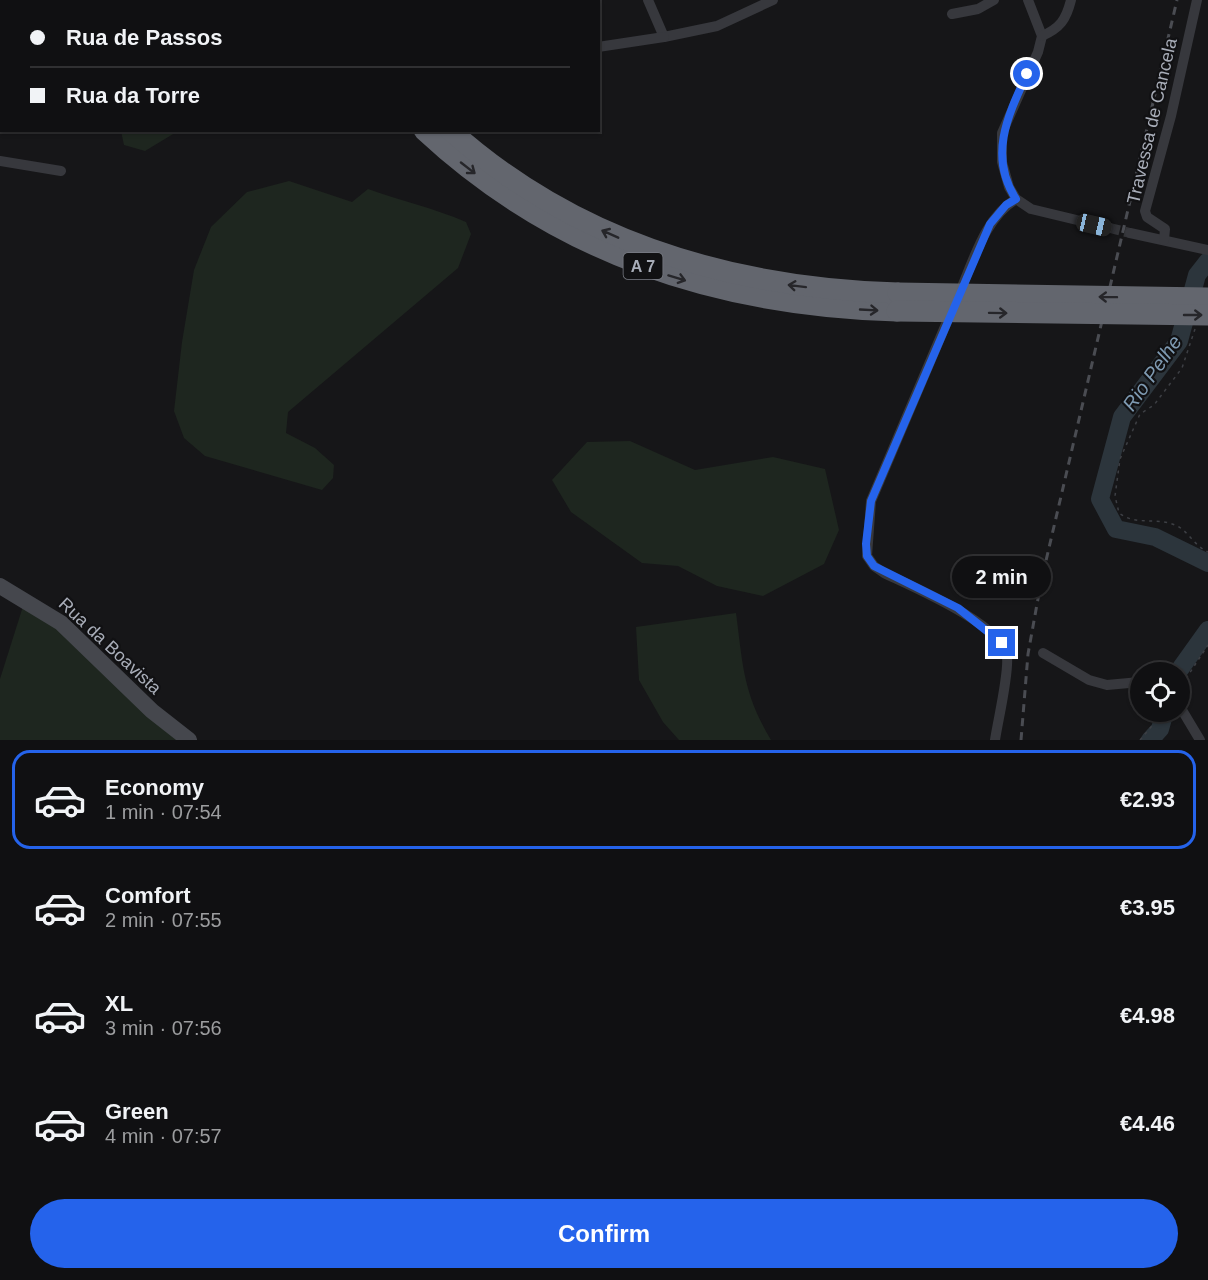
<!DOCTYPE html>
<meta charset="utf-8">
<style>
body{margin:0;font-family:Arial,sans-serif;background:#1e1e20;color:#f1f3f6;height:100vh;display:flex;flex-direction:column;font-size:22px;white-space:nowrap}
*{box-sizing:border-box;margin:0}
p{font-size:20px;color:#9c9d9f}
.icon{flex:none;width:33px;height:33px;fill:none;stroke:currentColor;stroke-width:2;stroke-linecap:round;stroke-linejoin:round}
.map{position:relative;height:740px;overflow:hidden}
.side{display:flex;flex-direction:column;background:#101012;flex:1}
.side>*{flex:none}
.guide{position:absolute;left:0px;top:0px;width:600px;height:132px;box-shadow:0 2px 4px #0004,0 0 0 2px #303032;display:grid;align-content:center;height:132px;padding:0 30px;background:#101012}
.buttons{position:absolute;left:1130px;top:662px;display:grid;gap:12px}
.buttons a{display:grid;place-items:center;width:60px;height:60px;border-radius:50%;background:#101012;box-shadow:0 2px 4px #0004,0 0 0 2px #303032;font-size:30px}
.end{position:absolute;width:27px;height:27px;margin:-14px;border:8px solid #2563eb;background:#fff;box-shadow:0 0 0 3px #fff}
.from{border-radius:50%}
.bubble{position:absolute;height:42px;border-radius:21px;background:#101012;box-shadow:0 2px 4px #0004,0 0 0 2px #303032;font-size:20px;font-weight:600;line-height:42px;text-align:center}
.car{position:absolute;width:18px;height:36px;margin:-18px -9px;border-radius:8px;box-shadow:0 0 4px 2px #0007;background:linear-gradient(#222 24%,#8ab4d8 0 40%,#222 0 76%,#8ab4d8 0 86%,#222 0)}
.guide b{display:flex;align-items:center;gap:21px;height:57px;font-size:22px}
.guide b+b{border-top:2px solid #303032}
.guide i{width:15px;height:15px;background:#f1f3f6}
ul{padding:10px 0 0;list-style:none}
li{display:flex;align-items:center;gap:18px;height:99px;margin:0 12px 9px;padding:0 18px;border:3px solid transparent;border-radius:18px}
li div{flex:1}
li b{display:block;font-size:22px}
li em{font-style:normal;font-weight:600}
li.current{border-color:#2563eb}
li>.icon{width:54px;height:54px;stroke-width:1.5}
.button{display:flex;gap:12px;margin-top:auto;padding:12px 30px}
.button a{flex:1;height:69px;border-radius:36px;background:#2563eb;color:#fff;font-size:24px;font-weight:600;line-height:69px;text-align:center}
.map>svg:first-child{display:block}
.green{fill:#1e261f}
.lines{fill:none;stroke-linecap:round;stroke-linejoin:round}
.river{stroke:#2c353c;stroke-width:18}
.street-tunnel{stroke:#333438;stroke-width:10;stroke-dasharray:10 5;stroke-linecap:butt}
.path{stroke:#3d3f44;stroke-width:1.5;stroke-dasharray:3 4.5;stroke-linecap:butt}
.street{stroke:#37383d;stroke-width:10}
.secondary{stroke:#45474d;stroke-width:16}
.highway{stroke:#63666e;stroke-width:21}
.rail{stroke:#4a4c52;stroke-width:3;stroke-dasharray:8 6;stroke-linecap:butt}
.highway-bridge{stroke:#63666e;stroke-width:21}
.oneway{stroke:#26262a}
.route{stroke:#2563eb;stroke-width:8}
.labels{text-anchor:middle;stroke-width:4.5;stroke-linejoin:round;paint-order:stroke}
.shield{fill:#111113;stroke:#7b7e86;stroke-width:1.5}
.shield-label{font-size:16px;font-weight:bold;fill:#a8adb8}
.street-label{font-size:18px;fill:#a8adb8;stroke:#111113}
.water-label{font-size:20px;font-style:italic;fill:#7f9bb3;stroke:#111113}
</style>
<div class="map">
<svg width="1208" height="740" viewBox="0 0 1208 740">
<rect width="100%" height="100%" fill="#161618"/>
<g class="green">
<path d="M 121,131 L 121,130 L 178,131 L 145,151 L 124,145 Z"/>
<path d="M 289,181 L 352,202 L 368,189 C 401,201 434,208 466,222 L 471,234 L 458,268 L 288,412 L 286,433 L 315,448 L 334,465 L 333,478 L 322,490 L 205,456 L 184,438 L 174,411 L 182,342 L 194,270 L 211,227 L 247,192 Z"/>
<path d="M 630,441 L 695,470 L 773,457 L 825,469 L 839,530 L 824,564 L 763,596 L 717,586 L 678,566 L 642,563 L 571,512 L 552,480 L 587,442 Z"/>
<path d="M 25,600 L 189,740 L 0,740 L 0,679 Z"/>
<path d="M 736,613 C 743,666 743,693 771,740 L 679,740 L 663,722 L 639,680 L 636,627 Z"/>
</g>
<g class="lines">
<g class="river">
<path d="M 1208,261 L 1197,275 L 1179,341 L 1122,417 L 1100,499 L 1116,529 L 1155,537 L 1208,563"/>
<path d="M 1178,672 L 1208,630"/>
<path d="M 1150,740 L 1160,729 L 1165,711"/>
</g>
<path class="street-tunnel" d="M 1110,228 L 1130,233"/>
<g class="path">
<path d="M 1195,329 L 1182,368 L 1154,405 L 1140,414 L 1120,459 L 1115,496 L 1119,513 C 1136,526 1156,517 1175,525 C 1188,530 1194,546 1208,552"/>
<path d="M 1145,672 L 1148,664 C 1161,659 1177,667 1186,676"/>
<path d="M 1163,672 L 1163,664"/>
<path d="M 1189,701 L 1187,677 L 1208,645"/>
<path d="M 1140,740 L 1152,726 L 1159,711"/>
</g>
<g class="street">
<path d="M 416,0 L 417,2"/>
<path d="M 648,0 L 664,37 L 717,26 L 773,0"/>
<path d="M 1028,0 L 1042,36 L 1038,52 L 1002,133 L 1002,162 L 1009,187 L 1016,199 L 1031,209 L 1110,228"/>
<path d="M 952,14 L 978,9 L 994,0"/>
<path d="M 1042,36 C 1060,28 1066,20 1071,0"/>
<path d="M 598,47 L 664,37"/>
<path d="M 0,161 L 61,171"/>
<path d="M 1130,233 L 1208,250"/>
<path d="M 1164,240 L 1165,229 L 1147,217 L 1145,211 L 1171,116 L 1197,0"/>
<path d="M 958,296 C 973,263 984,218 1016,199"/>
<path d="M 952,310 L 871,501 L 867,556 L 874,566 L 884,573 C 911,586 1004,625 1007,657 C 1009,674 998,720 995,740"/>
<path d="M 1043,653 L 1089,680 L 1107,685 L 1140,682"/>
<path d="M 1179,705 L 1200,740"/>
</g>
<path class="secondary" d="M 0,586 L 61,623 L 152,711 L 189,740"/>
<g class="highway">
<path d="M 316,0 L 317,2"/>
<path d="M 337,0 L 338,2"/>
<path d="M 424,130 C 557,254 718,306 897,311"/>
<path d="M 450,130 C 576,243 731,288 898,293"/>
</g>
<path class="rail" d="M 1021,740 L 1028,654 L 1041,582 L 1177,0"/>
<g class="highway-bridge">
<path d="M 898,293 L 1208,298"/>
<path d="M 897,311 L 1208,315"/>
</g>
</g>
<defs><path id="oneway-shaft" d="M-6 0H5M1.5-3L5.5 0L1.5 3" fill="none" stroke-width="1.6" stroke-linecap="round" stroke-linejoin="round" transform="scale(1.5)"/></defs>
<g class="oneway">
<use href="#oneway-shaft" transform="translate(468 168) rotate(38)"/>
<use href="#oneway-shaft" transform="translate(610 234) rotate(-156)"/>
<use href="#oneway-shaft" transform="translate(677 278) rotate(17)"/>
<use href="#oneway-shaft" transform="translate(797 286) rotate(-173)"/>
<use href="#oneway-shaft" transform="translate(1108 297) rotate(-179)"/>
<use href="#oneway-shaft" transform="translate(869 310) rotate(3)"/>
<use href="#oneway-shaft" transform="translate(998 313) rotate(1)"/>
<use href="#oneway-shaft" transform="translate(1193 315)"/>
</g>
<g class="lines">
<path class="route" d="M 1002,643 L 958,608 L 874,566 L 867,556 L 866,544 L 871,501 L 990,224 L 1006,205 L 1016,199 C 988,156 1008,115 1027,74"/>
</g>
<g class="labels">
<rect class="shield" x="623.5" y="253" width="39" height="26" rx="4.5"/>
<g class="shield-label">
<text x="643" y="272">A 7</text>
</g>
<g class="street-label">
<text transform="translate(1152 121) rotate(-77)" y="6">Travessa de Cancela</text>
<text transform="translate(110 646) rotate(43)" y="6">Rua da Boavista</text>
</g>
<g class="water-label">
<text transform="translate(1152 373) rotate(-55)" y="7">Rio Pelhe</text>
</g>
</g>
</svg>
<div class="buttons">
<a><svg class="icon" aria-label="locate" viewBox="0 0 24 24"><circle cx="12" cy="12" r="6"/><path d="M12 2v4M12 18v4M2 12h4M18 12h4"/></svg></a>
</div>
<i class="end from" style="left:1027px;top:74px"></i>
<i class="end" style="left:1002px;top:643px"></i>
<div class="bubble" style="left:952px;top:556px;width:99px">2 min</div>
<i class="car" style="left:1094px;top:225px;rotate:103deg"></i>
<div class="guide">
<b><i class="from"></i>Rua de Passos</b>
<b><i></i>Rua da Torre</b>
</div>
</div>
<section class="side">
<ul>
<li class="current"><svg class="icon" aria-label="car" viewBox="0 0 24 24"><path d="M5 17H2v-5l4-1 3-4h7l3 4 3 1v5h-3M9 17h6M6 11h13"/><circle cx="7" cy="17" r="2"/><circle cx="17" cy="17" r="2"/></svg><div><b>Economy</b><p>1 min · 07:54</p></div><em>€2.93</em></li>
<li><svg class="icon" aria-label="car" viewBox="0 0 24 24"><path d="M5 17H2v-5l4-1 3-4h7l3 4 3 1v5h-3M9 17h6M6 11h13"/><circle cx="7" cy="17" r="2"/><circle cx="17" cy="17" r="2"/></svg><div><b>Comfort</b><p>2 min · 07:55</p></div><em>€3.95</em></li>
<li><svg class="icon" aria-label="car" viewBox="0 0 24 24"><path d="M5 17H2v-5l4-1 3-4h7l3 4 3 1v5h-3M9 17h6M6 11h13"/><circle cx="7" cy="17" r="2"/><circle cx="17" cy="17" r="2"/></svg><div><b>XL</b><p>3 min · 07:56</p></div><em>€4.98</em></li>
<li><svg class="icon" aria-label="car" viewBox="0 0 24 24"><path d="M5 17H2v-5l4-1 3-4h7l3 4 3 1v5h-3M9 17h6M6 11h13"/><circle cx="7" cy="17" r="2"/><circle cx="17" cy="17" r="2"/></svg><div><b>Green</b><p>4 min · 07:57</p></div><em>€4.46</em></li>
</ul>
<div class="button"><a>Confirm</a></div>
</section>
